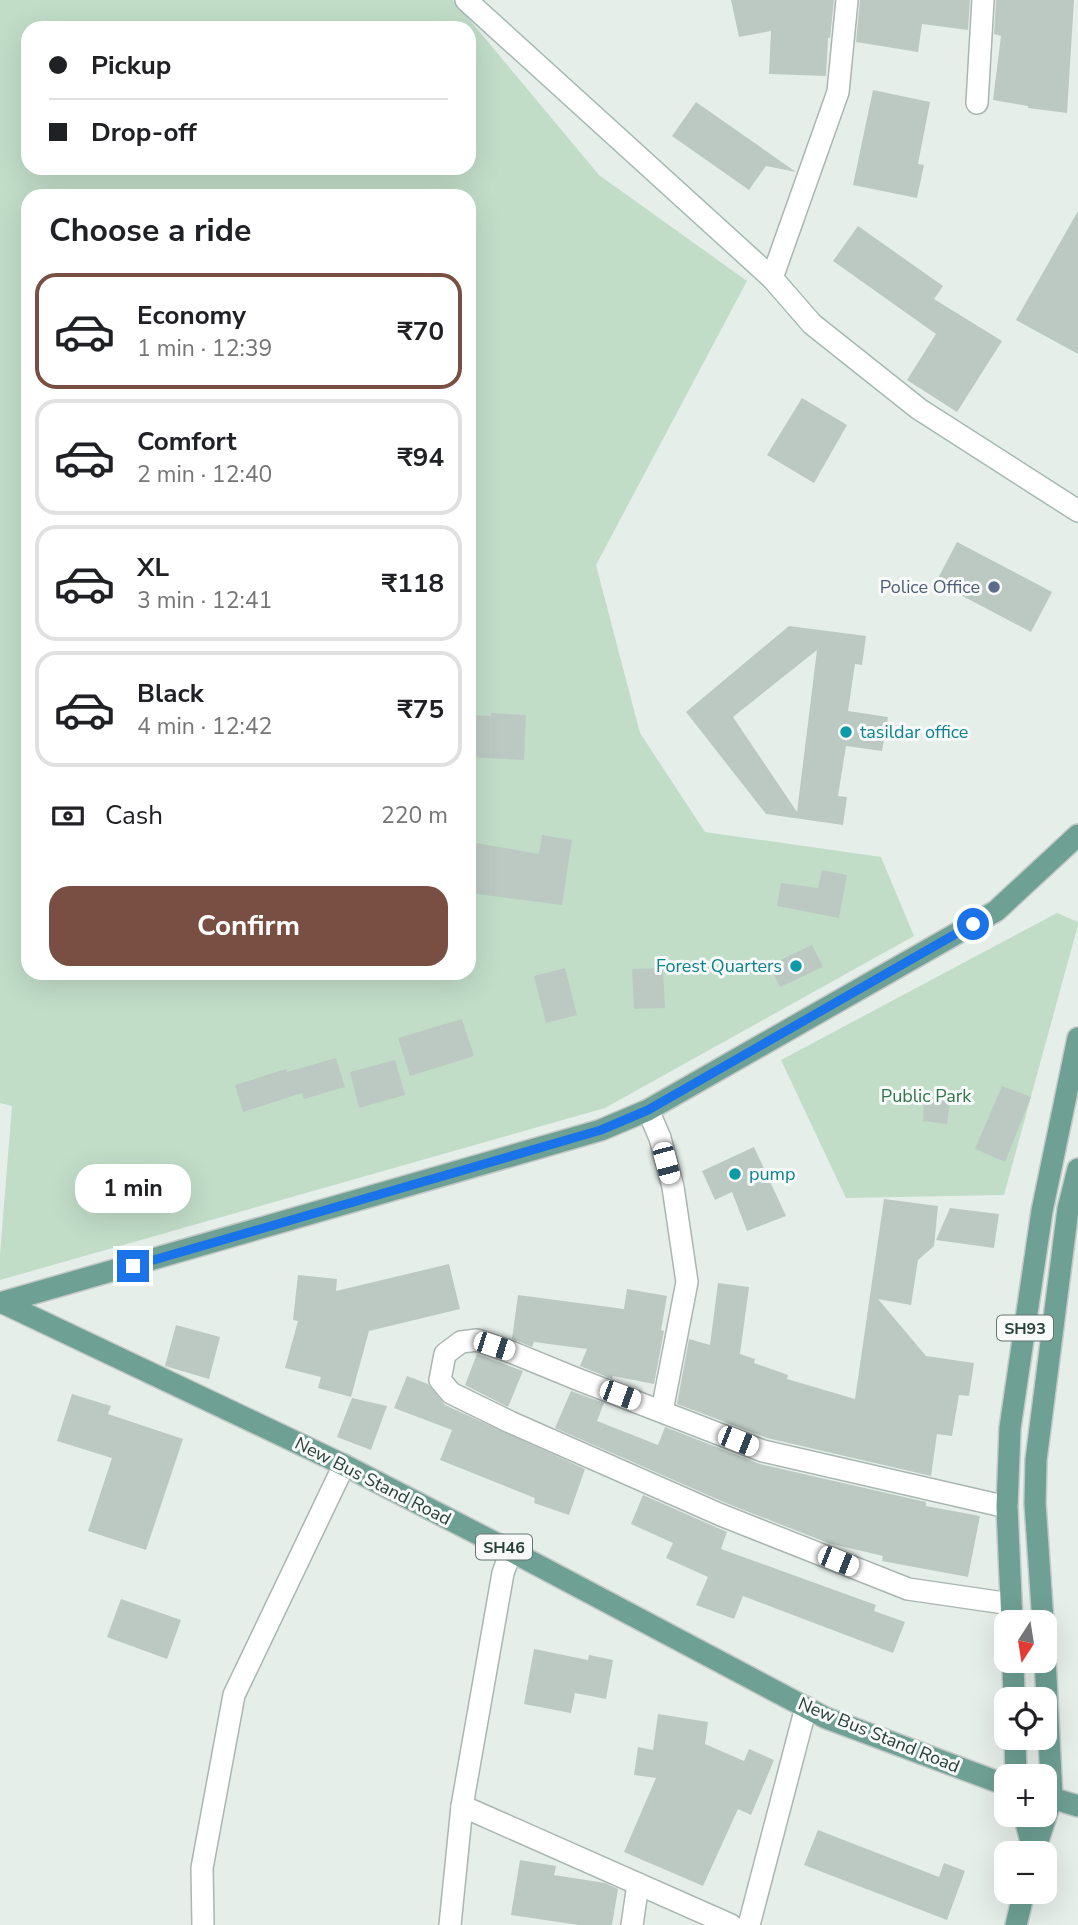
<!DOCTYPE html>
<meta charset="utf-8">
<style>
body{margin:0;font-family:"Nunito Sans",sans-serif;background:#f6f6f6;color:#202124;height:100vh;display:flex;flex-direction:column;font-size:26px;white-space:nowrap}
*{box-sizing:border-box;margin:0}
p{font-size:23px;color:#757577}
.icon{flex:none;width:38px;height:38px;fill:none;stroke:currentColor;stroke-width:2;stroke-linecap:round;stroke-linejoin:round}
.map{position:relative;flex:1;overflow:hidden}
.drawer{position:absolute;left:21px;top:189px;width:455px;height:791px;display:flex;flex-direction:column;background:#fff;border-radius:21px;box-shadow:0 7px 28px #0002}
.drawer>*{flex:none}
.banner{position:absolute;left:21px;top:21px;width:455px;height:154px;border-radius:21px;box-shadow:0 7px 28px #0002;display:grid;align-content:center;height:154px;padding:0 28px;background:#fff}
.needle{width:46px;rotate:192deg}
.buttons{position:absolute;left:994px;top:1610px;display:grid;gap:14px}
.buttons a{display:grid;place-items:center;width:63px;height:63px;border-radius:14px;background:#fff;box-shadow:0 7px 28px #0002;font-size:35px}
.end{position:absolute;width:32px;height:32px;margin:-16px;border:9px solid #1a73e8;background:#fff;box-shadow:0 0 0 4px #fff}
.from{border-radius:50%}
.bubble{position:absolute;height:49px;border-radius:21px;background:#fff;box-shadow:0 7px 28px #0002;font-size:23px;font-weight:700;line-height:49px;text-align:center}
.car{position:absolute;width:21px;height:42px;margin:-21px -10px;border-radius:9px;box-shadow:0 0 5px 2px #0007;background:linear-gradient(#fff 24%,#345 0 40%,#fff 0 76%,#345 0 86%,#fff 0)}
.banner b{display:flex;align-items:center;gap:24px;height:66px;font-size:26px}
.banner b+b{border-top:2px solid #e0e0e0}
.banner i{width:18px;height:18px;background:#202124}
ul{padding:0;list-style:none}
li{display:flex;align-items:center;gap:21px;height:116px;margin:0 14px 10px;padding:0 14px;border:4px solid #e0e0e0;border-radius:21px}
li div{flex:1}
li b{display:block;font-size:26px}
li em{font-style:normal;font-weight:700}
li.current{border-color:#7a4f43}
li>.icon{width:63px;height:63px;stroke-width:1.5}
h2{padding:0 28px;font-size:32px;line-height:84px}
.pay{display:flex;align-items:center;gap:18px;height:77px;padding:0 28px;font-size:26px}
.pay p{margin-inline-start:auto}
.primary-button{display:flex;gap:14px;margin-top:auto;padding:14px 28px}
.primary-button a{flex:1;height:80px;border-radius:21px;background:#7a4f43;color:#fff;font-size:28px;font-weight:700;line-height:80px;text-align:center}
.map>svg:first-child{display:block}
.green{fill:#c1ddc8;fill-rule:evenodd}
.building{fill:#bcc9c3;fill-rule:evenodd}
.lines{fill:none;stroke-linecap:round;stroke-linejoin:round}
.street-casing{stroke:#a9b6b1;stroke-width:24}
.secondary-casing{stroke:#a5b9b2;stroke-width:24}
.primary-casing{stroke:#c2c9c7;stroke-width:24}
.street{stroke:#fff;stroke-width:21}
.secondary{stroke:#fff;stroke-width:21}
.primary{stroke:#6ea093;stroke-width:21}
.route{stroke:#1a73e8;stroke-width:9}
.service-dot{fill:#5c6f8a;stroke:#f7faf9;stroke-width:2.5}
.culture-dot{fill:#0f9aa8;stroke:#f7faf9;stroke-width:2.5}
.labels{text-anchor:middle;stroke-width:6;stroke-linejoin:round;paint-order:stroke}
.shield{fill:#f7faf9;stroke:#657772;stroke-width:2}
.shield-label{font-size:16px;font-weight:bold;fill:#263f38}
.service-label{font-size:18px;fill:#4e5e75;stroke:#f7faf9;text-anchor:end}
.culture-label{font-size:18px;fill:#0d838f;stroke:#f7faf9;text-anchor:start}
.park-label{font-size:18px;fill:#32744b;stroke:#f7faf9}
.street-label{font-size:18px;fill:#263f38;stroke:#f7faf9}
</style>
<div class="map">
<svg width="1078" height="1925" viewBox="0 0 1078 1925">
<rect width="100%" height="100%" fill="#e6eeea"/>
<g class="green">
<path d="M 0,0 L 453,0 L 599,175 L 747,281 L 596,565 L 640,733 L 705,832 L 881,857 L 914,936 L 605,1108 L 0,1280 L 0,1254 L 12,1106 L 0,1103 ZM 28,28 L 469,28 L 469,168 L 28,168 ZM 28,196 L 469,196 L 469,973 L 28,973 Z"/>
<path d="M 1057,913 L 1078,922 L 1078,925 L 1004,1195 L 846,1198 L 781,1060 Z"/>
</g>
<g class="building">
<path d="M 731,0 L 834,0 L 830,38 L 828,38 L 826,76 L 769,74 L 771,31 L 739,37 Z"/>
<path d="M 860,0 L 970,0 L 968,30 L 922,24 L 918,52 L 856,42 Z"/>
<path d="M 996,0 L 1074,0 L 1067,113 L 1028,108 L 1028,106 L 993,100 L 1001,36 L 994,34 Z"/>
<path d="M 873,90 L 930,102 L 918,164 L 924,165 L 917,198 L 853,185 Z"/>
<path d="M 696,102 L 796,172 L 766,166 L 749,190 L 672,136 Z"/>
<path d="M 1078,211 L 1078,354 L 1016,320 Z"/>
<path d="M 858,226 L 943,286 L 934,299 L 1002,341 L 957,412 L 907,380 L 936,334 L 833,261 Z"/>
<path d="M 802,398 L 847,425 L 814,483 L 767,455 Z"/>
<path d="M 957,542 L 1052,592 L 1031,632 L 936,582 Z"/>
<path d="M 789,626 L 866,636 L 862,665 L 855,664 L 848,711 L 888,717 L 882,751 L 846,746 L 838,796 L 847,797 L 843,825 L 766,814 L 686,712 ZM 817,650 L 797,812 L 733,717 Z"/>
<path d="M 491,713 L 526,715 L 524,760 L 469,757 L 469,715 L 491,716 Z"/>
<path d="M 542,835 L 572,840 L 562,905 L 469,893 L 476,843 L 539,854 Z"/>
<path d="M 822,870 L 847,875 L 839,918 L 777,906 L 781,883 L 818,888 Z"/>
<path d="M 812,945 L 823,967 L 780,987 L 770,965 Z"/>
<path d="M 565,968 L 577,1015 L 546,1023 L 534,976 Z"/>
<path d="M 663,968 L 665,1008 L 634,1009 L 632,969 Z"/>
<path d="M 462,1019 L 474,1056 L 410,1076 L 398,1038 Z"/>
<path d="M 336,1058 L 345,1087 L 304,1099 L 302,1093 L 243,1112 L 235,1085 L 286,1069 L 287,1072 Z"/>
<path d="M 395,1060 L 405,1095 L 359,1108 L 350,1072 Z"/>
<path d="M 1002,1086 L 1031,1097 L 1005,1162 L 975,1149 Z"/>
<path d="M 924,1100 L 950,1101 L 947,1124 L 923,1121 Z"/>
<path d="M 754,1147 L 786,1216 L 747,1231 L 732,1192 L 715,1200 L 702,1171 Z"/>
<path d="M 884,1199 L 938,1206 L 934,1246 L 918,1260 L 911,1305 L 878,1299 L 926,1356 L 974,1363 L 969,1396 L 959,1395 L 952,1436 L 937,1434 L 931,1476 L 767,1438 L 677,1404 L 689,1339 L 710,1345 L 718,1283 L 749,1287 L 740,1354 L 755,1359 L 754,1363 L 788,1375 L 787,1379 L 855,1399 Z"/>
<path d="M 950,1208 L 999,1214 L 994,1248 L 936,1240 Z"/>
<path d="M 449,1264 L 460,1309 L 369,1331 L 351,1397 L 318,1388 L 321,1377 L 285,1368 L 298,1321 L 293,1320 L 298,1275 L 337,1279 L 336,1291 Z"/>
<path d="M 627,1289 L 667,1296 L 661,1330 L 664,1331 L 654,1384 L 613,1376 L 612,1379 L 580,1366 L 587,1349 L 534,1342 L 532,1347 L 512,1339 L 518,1295 L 624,1309 Z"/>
<path d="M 176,1325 L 220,1337 L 209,1379 L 165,1366 Z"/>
<path d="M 477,1354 L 523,1371 L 508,1407 L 465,1385 Z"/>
<path d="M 407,1376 L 428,1384 L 445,1405 L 585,1469 L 569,1515 L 534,1503 L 535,1498 L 440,1460 L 452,1430 L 394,1408 Z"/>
<path d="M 571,1391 L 604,1403 L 597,1421 L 658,1445 L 665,1427 L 760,1464 L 926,1502 L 926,1506 L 980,1516 L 968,1577 L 882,1561 L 883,1556 L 828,1543 L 726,1503 L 555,1428 Z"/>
<path d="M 72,1394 L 111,1406 L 108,1414 L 183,1439 L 146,1550 L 88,1531 L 112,1458 L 57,1441 Z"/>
<path d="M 352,1398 L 387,1406 L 371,1450 L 337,1437 Z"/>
<path d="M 643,1495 L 727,1532 L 721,1549 L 876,1605 L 874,1611 L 905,1622 L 893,1653 L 743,1596 L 734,1619 L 696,1605 L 708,1577 L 666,1558 L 673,1543 L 631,1524 Z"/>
<path d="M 121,1599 L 181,1620 L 167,1659 L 107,1637 Z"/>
<path d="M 534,1649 L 588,1660 L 589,1655 L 613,1660 L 606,1699 L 575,1693 L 571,1713 L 524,1704 Z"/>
<path d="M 658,1714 L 708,1722 L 705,1744 L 744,1761 L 749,1749 L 774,1760 L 751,1815 L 738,1809 L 703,1886 L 624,1852 L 656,1778 L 634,1775 L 638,1747 L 653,1750 Z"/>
<path d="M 818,1830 L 939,1877 L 944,1863 L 965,1871 L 947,1920 L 804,1865 Z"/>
<path d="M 520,1860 L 556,1866 L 554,1875 L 605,1883 L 618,1889 L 612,1925 L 579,1925 L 511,1915 Z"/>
</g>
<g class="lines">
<g class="street-casing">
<g id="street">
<path d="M 977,103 L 983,0"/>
<path d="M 772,278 L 838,92 L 847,0"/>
<path d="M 648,1110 L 660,1138 L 673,1187 L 687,1282 L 662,1411"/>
<path d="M 1007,1507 L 763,1451 L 577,1379 L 511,1352 L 477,1340 L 461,1342 L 445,1354 L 440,1380 L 451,1393 L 510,1422 L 721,1515 L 908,1589 L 1011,1604"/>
<path d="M 462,1806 L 731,1925"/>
<path d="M 203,1925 L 202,1868 L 234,1695 L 344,1465"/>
<path d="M 450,1925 L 462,1806 L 503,1573 L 511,1551"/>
<path d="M 632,1925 L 638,1884"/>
<path d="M 749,1925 L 806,1707"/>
</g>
</g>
<g class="secondary-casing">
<path id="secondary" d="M 466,0 L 772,278 L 812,324 L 919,409 L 1078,511"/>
</g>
<g class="primary-casing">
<g id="primary">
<path d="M 0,1303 L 601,1130 L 648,1110 L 996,911 L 1078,835"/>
<path d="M 3,1303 L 344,1465 L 511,1551 L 826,1718 L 1006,1785"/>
<path d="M 1012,1622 L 1007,1507 L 1010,1428 L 1042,1211 L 1078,1038"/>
<path d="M 1043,1622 L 1035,1503 L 1036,1460 L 1068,1209 L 1078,1169"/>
<path d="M 1013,1661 L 1014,1699"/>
<path d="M 1015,1738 L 1016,1776"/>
<path d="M 1045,1796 L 1078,1806"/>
<path d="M 1024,1815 L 1034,1853"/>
<path d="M 1034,1853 L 1052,1798 L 1045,1658"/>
<path d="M 1016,1925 L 1024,1892"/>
</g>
</g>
<use href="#street" class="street"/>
<use href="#secondary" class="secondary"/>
<use href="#primary" class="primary"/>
</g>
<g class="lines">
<path class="route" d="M 133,1266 L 601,1130 L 648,1110 L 973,924"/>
</g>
<circle class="service-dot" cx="994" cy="587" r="7"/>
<g class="culture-dot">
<circle cx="846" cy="732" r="7"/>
<circle cx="796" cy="966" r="7"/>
<circle cx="735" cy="1174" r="7"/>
</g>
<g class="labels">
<g class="shield">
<rect x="997" y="1315.5" width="56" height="25" rx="5"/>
<rect x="476" y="1534.5" width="56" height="25" rx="5"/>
</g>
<g class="shield-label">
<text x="1025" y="1334">SH93</text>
<text x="504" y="1553">SH46</text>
</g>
<g class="service-label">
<text x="980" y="593">Police Office</text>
</g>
<g class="culture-label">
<text x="860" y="738">tasildar office</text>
<text x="782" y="972" text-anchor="end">Forest Quarters</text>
<text x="749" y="1180">pump</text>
</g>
<g class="park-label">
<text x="926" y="1102">Public Park</text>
</g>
<g class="street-label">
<text transform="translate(373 1481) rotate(27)" y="6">New Bus Stand Road</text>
<text transform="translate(879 1735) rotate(22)" y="6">New Bus Stand Road</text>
</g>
</g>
</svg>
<div class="buttons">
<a><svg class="needle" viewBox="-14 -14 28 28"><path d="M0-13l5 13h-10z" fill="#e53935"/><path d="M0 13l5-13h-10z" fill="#757577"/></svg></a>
<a><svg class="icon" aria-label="locate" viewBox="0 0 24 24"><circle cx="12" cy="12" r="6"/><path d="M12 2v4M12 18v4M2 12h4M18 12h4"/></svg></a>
<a>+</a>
<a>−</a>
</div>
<i class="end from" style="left:973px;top:924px"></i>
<i class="end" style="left:133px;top:1266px"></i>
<div class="bubble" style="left:75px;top:1164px;width:116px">1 min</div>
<i class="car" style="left:666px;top:1163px;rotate:165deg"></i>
<i class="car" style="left:494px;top:1346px;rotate:108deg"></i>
<i class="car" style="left:620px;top:1395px;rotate:110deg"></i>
<i class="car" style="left:738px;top:1441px;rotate:112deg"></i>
<i class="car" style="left:838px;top:1561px;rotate:112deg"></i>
<div class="banner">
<b><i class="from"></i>Pickup</b>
<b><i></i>Drop-off</b>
</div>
<section class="drawer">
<h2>Choose a ride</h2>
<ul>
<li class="current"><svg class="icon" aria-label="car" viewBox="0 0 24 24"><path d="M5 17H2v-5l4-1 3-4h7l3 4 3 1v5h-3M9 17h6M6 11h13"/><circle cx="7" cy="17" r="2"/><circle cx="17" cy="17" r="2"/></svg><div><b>Economy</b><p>1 min · 12:39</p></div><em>₹70</em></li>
<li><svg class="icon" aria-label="car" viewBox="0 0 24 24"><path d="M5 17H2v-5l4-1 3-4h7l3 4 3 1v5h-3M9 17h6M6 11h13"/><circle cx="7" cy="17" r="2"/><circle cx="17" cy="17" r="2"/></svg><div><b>Comfort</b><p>2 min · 12:40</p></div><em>₹94</em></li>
<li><svg class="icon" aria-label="car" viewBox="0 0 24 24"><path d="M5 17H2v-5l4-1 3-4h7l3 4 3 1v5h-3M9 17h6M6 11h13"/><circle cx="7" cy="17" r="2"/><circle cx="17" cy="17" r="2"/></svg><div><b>XL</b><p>3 min · 12:41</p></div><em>₹118</em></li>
<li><svg class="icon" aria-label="car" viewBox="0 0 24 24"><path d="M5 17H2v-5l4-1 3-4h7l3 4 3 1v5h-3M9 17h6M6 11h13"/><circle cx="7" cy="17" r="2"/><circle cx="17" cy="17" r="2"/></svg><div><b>Black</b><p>4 min · 12:42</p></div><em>₹75</em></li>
</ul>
<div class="pay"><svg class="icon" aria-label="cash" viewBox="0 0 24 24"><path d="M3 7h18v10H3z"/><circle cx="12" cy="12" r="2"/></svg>Cash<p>220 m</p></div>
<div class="primary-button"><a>Confirm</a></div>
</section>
</div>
